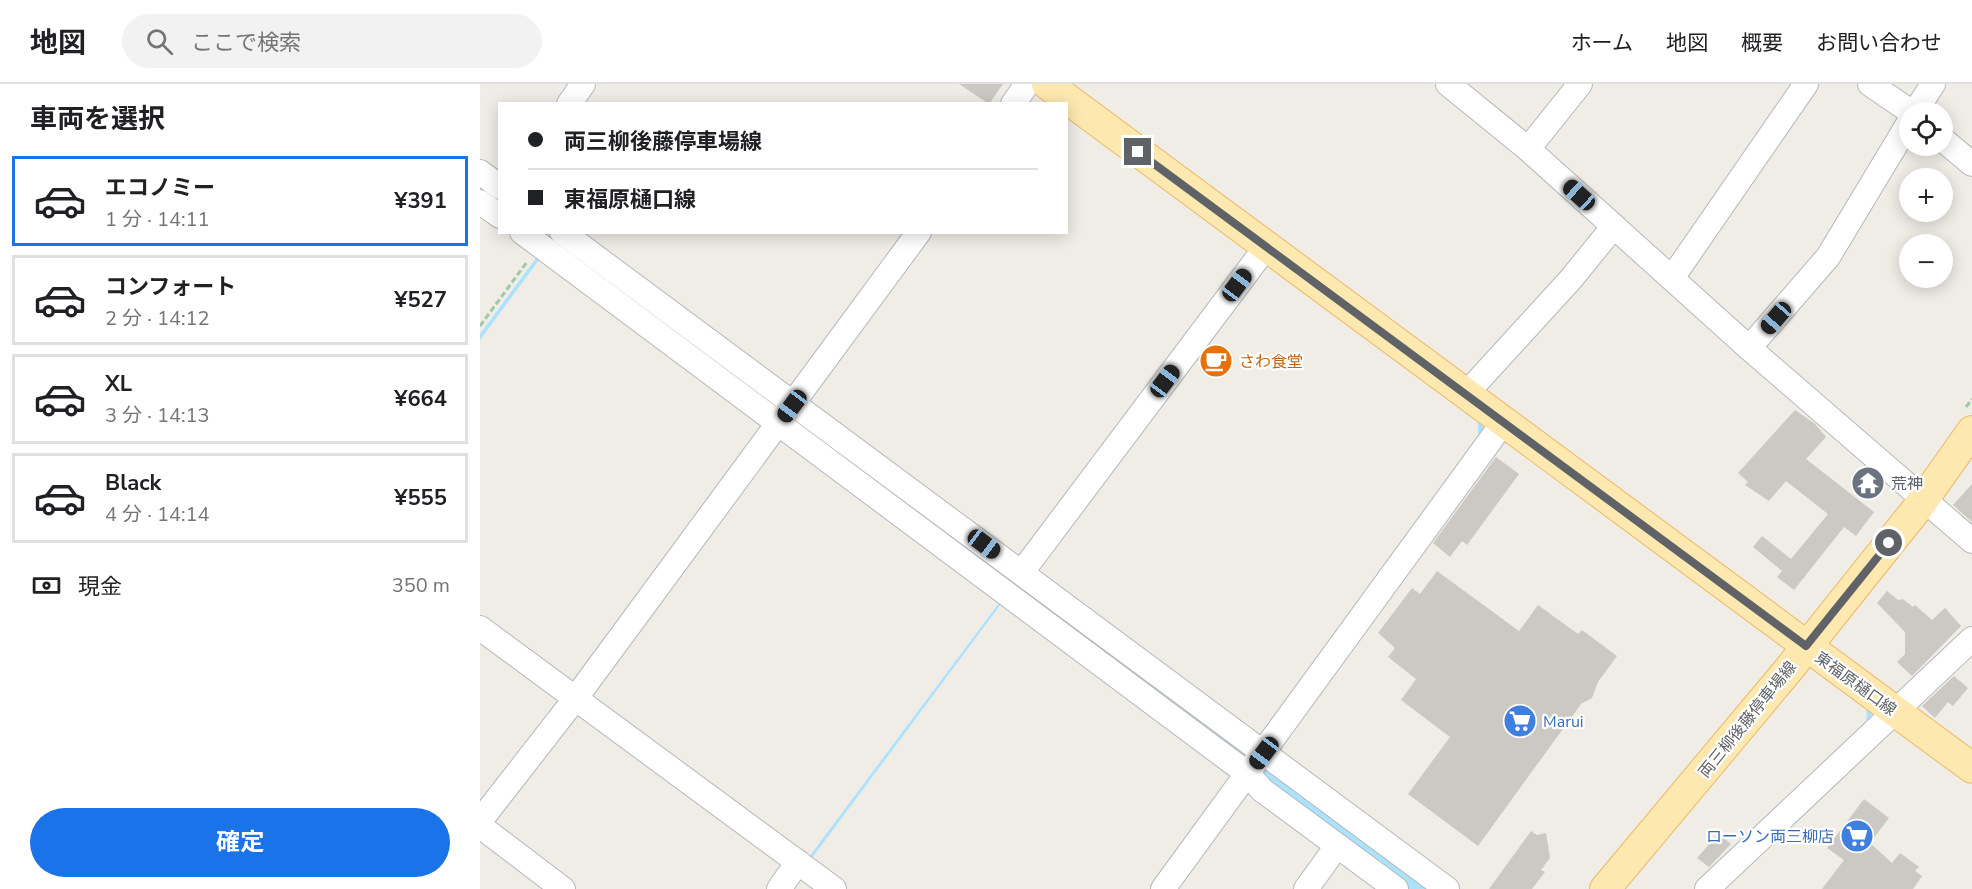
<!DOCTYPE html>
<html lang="ja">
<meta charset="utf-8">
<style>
body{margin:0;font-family:"Nunito Sans","Noto Sans JP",sans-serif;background:#f2f2f2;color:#202124;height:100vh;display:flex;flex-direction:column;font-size:22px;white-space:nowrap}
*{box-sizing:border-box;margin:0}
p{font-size:20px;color:#757577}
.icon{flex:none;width:33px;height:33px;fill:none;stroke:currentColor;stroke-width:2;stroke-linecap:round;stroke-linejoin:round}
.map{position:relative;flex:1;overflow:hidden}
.side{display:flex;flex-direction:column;background:#fff;width:480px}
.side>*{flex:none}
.banner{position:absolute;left:18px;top:18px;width:570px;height:132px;border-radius:0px;box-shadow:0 3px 15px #0003;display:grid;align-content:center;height:132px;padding:0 30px;background:#fff}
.tools{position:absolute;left:1419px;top:18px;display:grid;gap:12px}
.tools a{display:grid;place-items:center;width:54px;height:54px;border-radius:50%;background:#fff;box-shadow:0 3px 15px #0003;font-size:30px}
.end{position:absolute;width:27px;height:27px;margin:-14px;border:8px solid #5f6367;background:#fff;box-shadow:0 0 0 3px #fff}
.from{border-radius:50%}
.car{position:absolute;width:18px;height:36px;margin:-18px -9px;border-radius:8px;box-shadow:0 0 4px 2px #0007;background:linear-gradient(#222 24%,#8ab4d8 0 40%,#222 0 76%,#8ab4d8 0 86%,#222 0)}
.banner b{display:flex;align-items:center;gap:21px;height:57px;font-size:22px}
.banner b+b{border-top:2px solid #e0e0e0}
.banner i{width:15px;height:15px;background:#202124}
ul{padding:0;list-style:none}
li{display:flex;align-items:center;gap:18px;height:90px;margin:0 12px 9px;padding:0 18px;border:3px solid #e0e0e0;border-radius:0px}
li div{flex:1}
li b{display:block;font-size:22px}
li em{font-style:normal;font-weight:700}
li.on{border-color:#1a73e8}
li>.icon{width:54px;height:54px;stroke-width:1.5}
h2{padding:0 30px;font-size:27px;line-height:72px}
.pay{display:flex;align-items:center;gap:15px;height:66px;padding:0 30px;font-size:22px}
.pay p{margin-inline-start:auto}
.action{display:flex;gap:12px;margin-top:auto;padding:12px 30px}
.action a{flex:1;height:69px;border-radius:36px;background:#1a73e8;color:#fff;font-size:24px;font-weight:700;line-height:69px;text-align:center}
header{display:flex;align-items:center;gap:36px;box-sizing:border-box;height:84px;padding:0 30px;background:#fff;border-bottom:2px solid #e0e0e0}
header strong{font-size:28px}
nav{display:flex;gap:33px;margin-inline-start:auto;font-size:21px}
.search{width:420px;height:54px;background:#f2f2f2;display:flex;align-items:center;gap:15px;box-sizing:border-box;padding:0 21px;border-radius:33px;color:#757577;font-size:22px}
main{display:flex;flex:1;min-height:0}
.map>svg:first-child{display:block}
.water{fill:#abe2fd}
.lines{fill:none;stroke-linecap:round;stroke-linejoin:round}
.stream{stroke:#abe2fd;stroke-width:5}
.river{stroke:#abe2fd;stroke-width:33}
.building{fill:#ccc8c4}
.minor-casing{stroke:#b4b8bb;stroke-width:26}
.major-casing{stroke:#eeb863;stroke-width:32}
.path{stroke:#9fcaa7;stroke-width:3;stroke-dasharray:6 3;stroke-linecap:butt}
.minor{stroke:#fff;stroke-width:24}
.major{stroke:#fde8b0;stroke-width:30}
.route{stroke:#5f6367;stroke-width:8}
.labels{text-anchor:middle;stroke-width:4.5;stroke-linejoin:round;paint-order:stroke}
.food-label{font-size:16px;fill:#c56008;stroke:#fff;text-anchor:start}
.worship-label{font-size:16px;fill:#5b616d;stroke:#fff;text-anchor:start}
.street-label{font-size:16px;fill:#5f6367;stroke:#fff}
.shop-label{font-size:16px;fill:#366cbe;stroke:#fff;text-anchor:start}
</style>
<header>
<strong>地図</strong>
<div class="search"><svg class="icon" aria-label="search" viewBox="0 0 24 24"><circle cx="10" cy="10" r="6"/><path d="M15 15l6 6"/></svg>ここで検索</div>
<nav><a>ホーム</a><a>地図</a><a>概要</a><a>お問い合わせ</a></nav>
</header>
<main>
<section class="side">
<h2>車両を選択</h2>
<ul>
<li class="on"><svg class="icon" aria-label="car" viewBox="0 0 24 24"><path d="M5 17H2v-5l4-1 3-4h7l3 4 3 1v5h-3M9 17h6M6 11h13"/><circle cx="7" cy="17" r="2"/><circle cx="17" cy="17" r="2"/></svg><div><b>エコノミー</b><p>1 分 · 14:11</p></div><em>¥391</em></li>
<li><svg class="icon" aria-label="car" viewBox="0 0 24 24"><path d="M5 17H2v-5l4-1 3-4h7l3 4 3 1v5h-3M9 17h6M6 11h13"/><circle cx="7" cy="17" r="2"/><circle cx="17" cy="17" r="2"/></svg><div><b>コンフォート</b><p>2 分 · 14:12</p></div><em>¥527</em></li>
<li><svg class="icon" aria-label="car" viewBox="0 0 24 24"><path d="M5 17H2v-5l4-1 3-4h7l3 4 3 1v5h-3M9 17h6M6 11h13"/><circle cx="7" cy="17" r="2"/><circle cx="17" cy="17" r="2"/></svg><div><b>XL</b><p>3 分 · 14:13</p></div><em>¥664</em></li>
<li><svg class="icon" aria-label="car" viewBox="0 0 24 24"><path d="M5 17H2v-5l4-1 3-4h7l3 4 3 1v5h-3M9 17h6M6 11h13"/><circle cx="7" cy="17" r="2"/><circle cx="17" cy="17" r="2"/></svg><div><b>Black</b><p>4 分 · 14:14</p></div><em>¥555</em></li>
</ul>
<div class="pay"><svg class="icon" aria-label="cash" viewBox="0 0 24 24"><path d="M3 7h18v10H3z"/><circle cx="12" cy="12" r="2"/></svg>現金<p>350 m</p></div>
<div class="action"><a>確定</a></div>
</section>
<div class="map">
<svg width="1492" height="805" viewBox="0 0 1492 805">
<rect width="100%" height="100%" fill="#f0ede7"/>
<g class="water">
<path d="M 59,170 L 62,172 L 0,256 L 0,250 Z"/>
<path d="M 522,515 L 524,516 L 329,778 L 326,777 Z"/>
</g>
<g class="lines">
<g class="stream">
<path d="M 1000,334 L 1001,354"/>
<path d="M 1387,621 L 1389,623 L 1389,634"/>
</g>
<path class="river" d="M 506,480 L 947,805"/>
</g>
<g class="building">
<path d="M 479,0 L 523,0 L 509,20 Z"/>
<path d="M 1315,326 L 1335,340 L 1346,353 L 1326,375 L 1394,428 L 1376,452 L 1364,443 L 1314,506 L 1297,493 L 1302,487 L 1273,463 L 1282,452 L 1311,475 L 1348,430 L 1306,397 L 1289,417 L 1265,401 L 1268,398 L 1258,389 Z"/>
<path d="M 1016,373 L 1039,390 L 987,461 L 982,457 L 970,473 L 953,459 Z"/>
<path d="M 1492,400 L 1492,438 L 1473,421 Z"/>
<path d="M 957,487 L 1039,547 L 1058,521 L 1098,550 L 1102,546 L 1137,572 L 1118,598 L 1112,614 L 1101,620 L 998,762 L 928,710 L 970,653 L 921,616 L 936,595 L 908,573 L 915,564 L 898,549 L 932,504 L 940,510 Z"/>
<path d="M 1407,507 L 1418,516 L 1423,515 L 1433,523 L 1435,521 L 1452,536 L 1465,524 L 1481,542 L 1432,592 L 1417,578 L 1425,570 L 1425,548 L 1397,519 Z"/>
<path d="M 1474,592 L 1488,604 L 1473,622 L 1468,618 L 1455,634 L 1442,622 Z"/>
<path d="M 1384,715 L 1409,734 L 1390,759 L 1412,779 L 1420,769 L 1439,783 L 1435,787 L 1442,792 L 1433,805 L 1342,805 L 1364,776 L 1347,764 Z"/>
<path d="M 1051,747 L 1057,751 L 1066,749 L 1070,774 L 1061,786 L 1065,788 L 1052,805 L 1009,805 Z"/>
<path d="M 1238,750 L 1251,760 L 1229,783 L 1217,774 Z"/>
</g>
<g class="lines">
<g class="minor-casing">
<g id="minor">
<path d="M 968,0 L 1048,65 L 1269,264 L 1492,457"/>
<path d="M 1390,0 L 1431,28"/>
<path d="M 89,20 L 103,0"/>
<path d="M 533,20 L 547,0"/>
<path d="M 1435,28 L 1453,0"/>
<path d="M 1462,55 L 1492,80"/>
<path d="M 1048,65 L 1100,0"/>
<path d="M 0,88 L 20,103"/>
<path d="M 0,118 L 20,132"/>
<path d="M 42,148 L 768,690 L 782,706 L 916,805"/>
<path d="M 82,148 L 967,805"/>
<path d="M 1192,194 L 1326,0"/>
<path d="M 1269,264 L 1348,173 L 1430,37"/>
<path d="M 985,311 L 1091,195 L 1134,142"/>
<path d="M 542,488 L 786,163"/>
<path d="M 0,544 L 354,805"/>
<path d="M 0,737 L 95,615 L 439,148"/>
<path d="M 0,742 L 83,805"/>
<path d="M 299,805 L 318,778"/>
<path d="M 683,805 L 1023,339"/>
<path d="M 826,805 L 857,762"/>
<path d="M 1227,805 L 1492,555"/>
</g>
</g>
<g class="major-casing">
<g id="major">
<path d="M 567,0 L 1492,684"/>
<path d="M 1125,805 L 1309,585 L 1436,426 L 1492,347"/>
</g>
</g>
<g class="path">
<path d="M 0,242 L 47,178"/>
<path d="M 1486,323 L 1492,315"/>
</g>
<use href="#minor" class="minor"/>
<use href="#major" class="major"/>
</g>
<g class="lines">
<path class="route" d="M 658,68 L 1326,562 L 1409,459"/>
</g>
<defs>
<g id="cafe-disc" transform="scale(1.725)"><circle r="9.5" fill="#e8710a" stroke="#fff"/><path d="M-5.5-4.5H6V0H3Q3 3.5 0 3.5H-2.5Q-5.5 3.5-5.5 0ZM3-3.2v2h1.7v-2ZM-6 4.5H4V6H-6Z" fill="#fff"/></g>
<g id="temple-disc" transform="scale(1.725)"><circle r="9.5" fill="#6b7280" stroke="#fff"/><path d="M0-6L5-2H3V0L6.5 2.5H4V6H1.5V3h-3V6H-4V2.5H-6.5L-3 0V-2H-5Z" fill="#fff"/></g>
<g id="supermarket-disc" transform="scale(1.725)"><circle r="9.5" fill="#3f7fe0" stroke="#fff"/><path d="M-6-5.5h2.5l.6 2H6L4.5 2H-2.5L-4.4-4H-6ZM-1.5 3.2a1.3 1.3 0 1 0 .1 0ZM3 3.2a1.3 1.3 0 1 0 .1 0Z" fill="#fff"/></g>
</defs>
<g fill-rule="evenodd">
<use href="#cafe-disc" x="736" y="277"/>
<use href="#temple-disc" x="1388" y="399"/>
<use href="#supermarket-disc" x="1040" y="637"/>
<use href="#supermarket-disc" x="1377" y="752"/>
</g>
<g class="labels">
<g class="food-label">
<text x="759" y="283">さわ食堂</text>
</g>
<g class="worship-label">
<text x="1411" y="405">荒神</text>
</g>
<g class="street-label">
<text transform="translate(1376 599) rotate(36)" y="6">東福原樋口線</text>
<text transform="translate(1267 635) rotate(-51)" y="6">両三柳後藤停車場線</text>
</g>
<g class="shop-label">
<text x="1063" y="643">Marui</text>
<text x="1354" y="758" text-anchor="end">ローソン両三柳店</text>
</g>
</g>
</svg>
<div class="tools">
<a><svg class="icon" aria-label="locate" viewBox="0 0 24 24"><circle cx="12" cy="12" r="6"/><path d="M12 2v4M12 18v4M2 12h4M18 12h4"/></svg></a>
<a>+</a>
<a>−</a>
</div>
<i class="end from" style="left:1409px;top:459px"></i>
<i class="end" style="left:658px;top:68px"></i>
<i class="car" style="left:1099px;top:111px;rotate:312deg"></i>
<i class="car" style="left:757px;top:201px;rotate:37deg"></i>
<i class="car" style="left:1296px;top:234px;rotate:221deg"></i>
<i class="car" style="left:685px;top:297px;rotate:37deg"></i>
<i class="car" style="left:312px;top:322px;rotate:217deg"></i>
<i class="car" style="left:504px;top:460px;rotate:127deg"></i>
<i class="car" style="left:784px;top:669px;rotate:217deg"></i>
<div class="banner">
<b><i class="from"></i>両三柳後藤停車場線</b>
<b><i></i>東福原樋口線</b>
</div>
</div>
</main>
